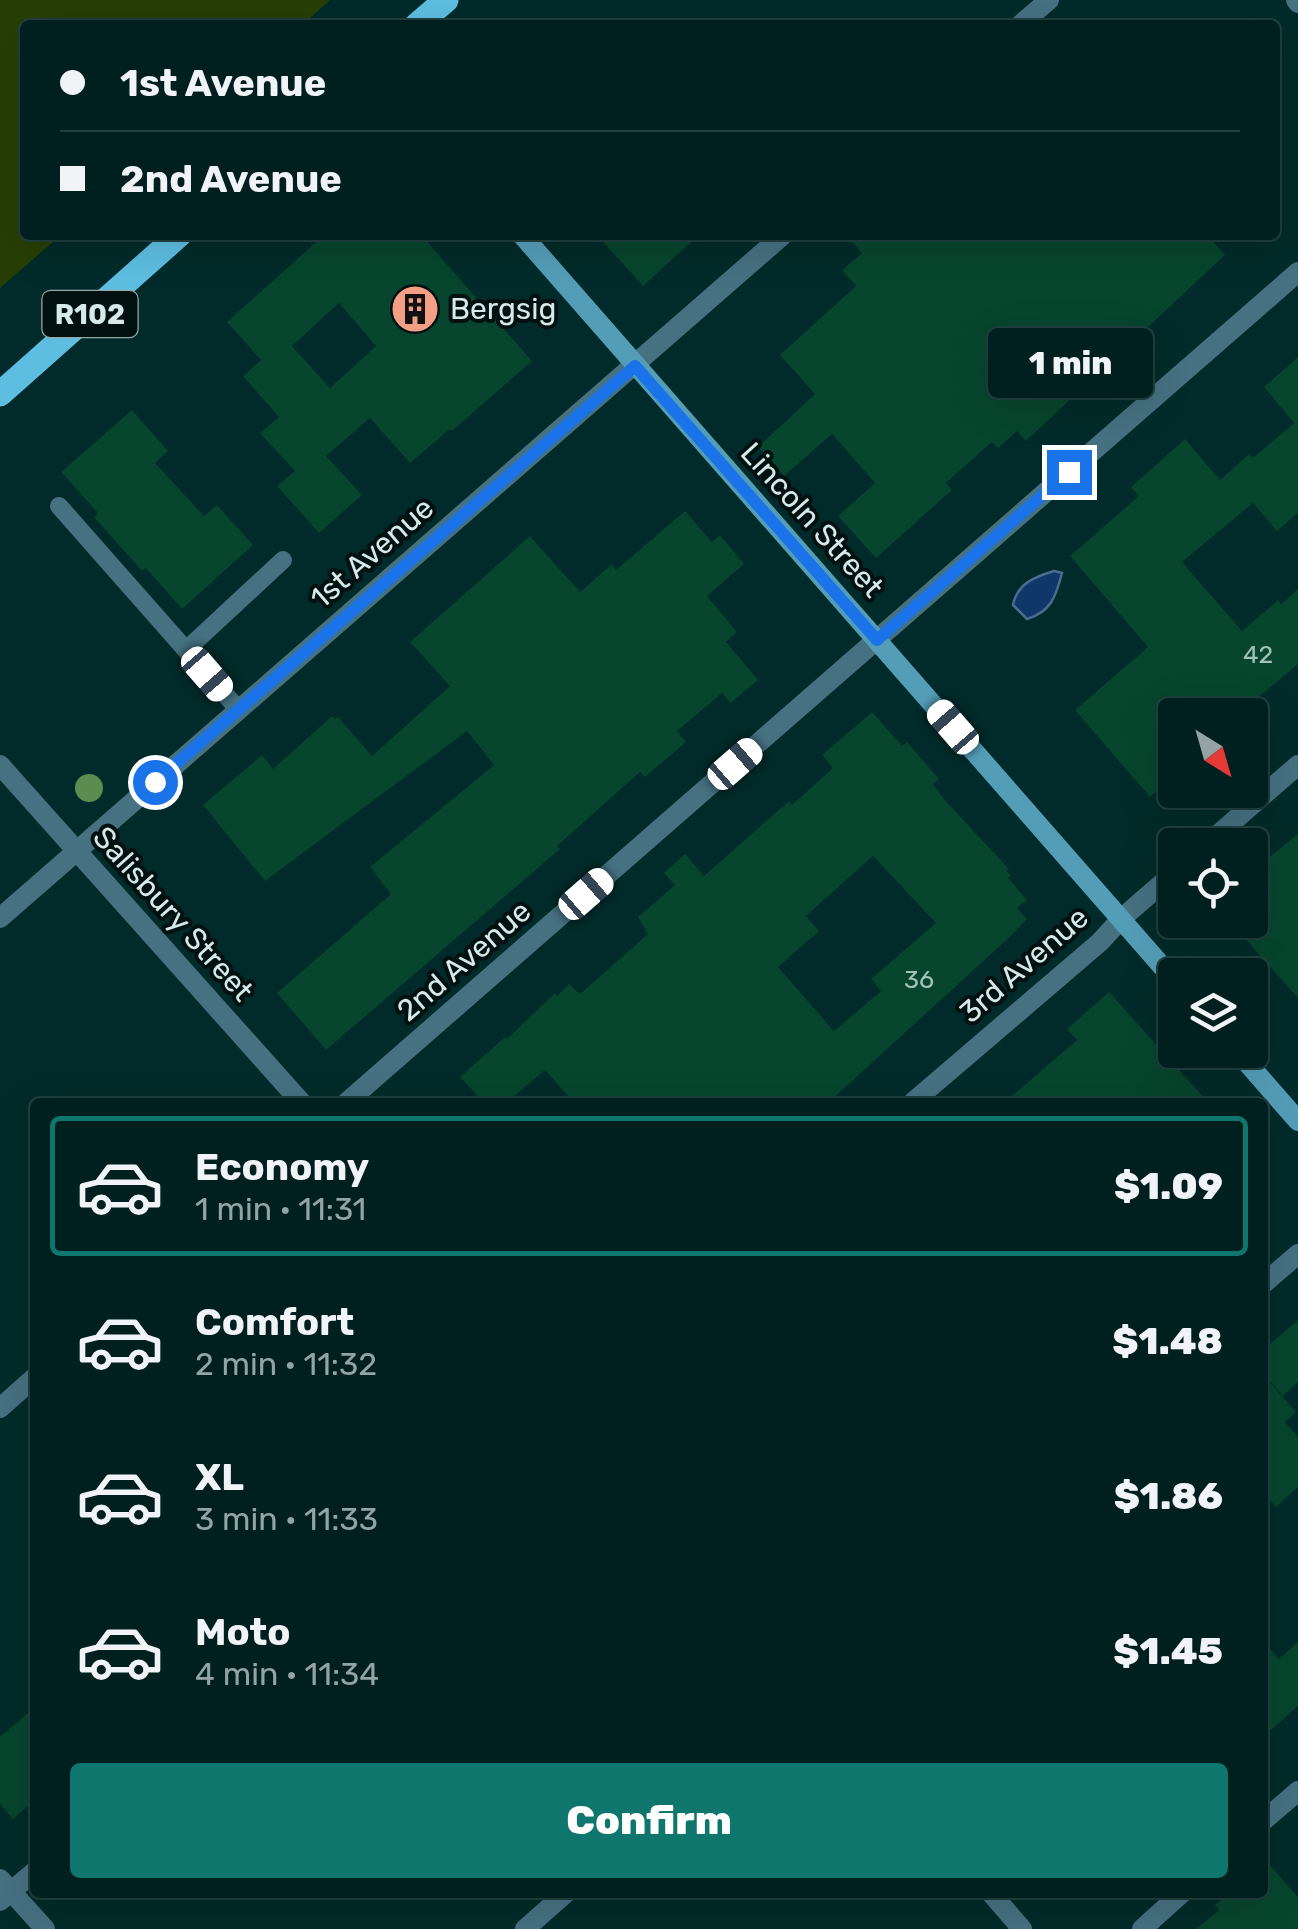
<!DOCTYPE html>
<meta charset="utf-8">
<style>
body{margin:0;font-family:Rubik,sans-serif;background:#0e2d2d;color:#f1f3f6;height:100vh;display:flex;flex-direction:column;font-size:38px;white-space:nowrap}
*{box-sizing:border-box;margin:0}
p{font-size:32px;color:#95a3a5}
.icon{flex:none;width:55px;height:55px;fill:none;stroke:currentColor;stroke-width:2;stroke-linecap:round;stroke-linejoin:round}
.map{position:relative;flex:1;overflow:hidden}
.sheet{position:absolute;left:30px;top:1098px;width:1238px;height:800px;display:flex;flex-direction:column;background:#002020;border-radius:10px;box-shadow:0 10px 40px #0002,0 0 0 2px #223e3e}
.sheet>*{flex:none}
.hud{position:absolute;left:20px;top:20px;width:1260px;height:220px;border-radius:10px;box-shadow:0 10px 40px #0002,0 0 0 2px #223e3e;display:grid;align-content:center;height:220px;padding:0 40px;background:#002020}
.needle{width:65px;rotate:143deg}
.fabs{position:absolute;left:1158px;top:698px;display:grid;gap:20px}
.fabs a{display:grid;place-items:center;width:110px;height:110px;border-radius:10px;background:#002020;box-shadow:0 10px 40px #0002,0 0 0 2px #223e3e;font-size:50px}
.end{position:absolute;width:45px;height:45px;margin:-22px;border:12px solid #1a73e8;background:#fff;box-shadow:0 0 0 5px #fff}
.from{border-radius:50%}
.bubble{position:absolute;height:70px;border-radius:10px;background:#002020;box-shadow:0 10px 40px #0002,0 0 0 2px #223e3e;font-size:32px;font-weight:800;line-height:70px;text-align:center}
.car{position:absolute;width:30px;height:60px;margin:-30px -15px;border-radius:12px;box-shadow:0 0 8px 2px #0007;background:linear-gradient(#fff 24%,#345 0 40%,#fff 0 76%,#345 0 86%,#fff 0)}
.hud b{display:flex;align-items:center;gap:35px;height:95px;font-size:38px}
.hud b+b{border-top:2px solid #223e3e}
.hud i{width:25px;height:25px;background:#f1f3f6}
ul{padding:18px 0 0;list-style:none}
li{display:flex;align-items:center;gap:30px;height:140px;margin:0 20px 15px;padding:0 20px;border:5px solid transparent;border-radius:10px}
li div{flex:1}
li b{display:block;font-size:38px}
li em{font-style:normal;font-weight:800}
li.current{border-color:#0f766e}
li>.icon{width:90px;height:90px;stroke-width:1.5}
.primary-button{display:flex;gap:20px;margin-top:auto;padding:20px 40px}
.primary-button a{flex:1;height:115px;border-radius:10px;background:#0f766e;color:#fff;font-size:40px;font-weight:800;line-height:115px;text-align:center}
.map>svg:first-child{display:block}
.green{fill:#273f05}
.water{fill:#0f3869;stroke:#4a6d8f;stroke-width:2.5}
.building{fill:#07452e;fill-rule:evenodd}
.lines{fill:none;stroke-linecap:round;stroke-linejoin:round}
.lane{stroke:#467181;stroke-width:18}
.street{stroke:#467181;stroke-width:20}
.secondary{stroke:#549db7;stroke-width:20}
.primary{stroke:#5ebee1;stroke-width:25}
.tree{fill:#5c8d50}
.route{stroke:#1a73e8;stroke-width:12}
.labels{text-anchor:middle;stroke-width:8;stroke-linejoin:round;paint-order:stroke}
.number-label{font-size:25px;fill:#a2c1ba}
.shield{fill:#021010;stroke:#96a9a8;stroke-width:2.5}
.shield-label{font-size:28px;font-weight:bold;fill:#d5eae9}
.poi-label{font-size:30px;fill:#d5eae9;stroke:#021010;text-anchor:start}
.street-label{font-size:30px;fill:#d5eae9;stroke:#021010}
</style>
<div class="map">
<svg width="1298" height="1929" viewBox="0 0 1298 1929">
<rect width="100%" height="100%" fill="#002b2a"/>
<path class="green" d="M 0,0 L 330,0 L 302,25 L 25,25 L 25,235 L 61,235 L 0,288 Z"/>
<path class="water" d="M 1054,571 L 1062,573 C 1056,596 1051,612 1027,619 L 1013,605 C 1017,584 1034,577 1054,571 Z"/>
<g class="building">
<path d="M 324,235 L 421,235 L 532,361 L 452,431 L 450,429 L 410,463 L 370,418 L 326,456 L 362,495 L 319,533 L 277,486 L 295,471 L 260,433 L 279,417 L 243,376 L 261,360 L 227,322 ZM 339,303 L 376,346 L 330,388 L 292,346 Z"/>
<path d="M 597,235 L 699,235 L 643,286 Z"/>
<path d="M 846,235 L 1207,235 L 1225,255 L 1026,441 L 1017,431 L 998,448 L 992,442 L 946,483 L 952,490 L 876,558 L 838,516 L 875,483 L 832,434 L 784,476 L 758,447 L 815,394 L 780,355 L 856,286 L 842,270 L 862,253 Z"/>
<path d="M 1298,357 L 1298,513 L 1277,531 L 1253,503 L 1182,562 L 1242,631 L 1278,600 L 1281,604 L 1298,589 L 1298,664 L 1237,715 L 1175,715 L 1175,775 L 1150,797 L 1075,710 L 1148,647 L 1070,556 L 1139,496 L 1131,487 L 1185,439 L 1220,480 L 1249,454 L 1253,458 L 1294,423 L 1264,387 Z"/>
<path d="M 132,410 L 168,451 L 155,463 L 204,516 L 217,505 L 253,545 L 182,609 L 146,568 L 142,571 L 94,517 L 98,513 L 61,472 Z"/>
<path d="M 685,511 L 712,542 L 720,535 L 744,564 L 707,596 L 737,632 L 726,642 L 758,680 L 731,703 L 722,693 L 677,731 L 686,742 L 645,777 L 640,772 L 557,846 L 560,849 L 326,1050 L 277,993 L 391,894 L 370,867 L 494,765 L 467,731 L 265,881 L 203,805 L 262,755 L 273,769 L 332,716 L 335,719 L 338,717 L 372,756 L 450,686 L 410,642 L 530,536 L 580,592 L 612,564 L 616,570 Z"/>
<path d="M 872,712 L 902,746 L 907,742 L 939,779 L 933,784 L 944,799 L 1009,869 L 1006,871 L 1011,876 L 1008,878 L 1027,900 L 1017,908 L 1027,919 L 1012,935 L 829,1102 L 573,1102 L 545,1070 L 507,1102 L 483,1102 L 460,1077 L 505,1037 L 507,1039 L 555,993 L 557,996 L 569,984 L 580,994 L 648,934 L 638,917 L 675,885 L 664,873 L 685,854 L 704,876 L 789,801 L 792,805 L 833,768 L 822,755 ZM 873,856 L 936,923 L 871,979 L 881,991 L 834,1031 L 778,967 L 819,931 L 806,916 Z"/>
<path d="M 1298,834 L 1298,998 L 1228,920 L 1250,920 L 1250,873 Z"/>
<path d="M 1109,992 L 1208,1102 L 1005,1102 L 1077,1040 L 1067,1029 Z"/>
<path d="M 1298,1320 L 1298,1382 L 1283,1396 L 1262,1372 L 1262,1351 Z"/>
<path d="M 1262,1373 L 1296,1412 L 1285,1422 L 1298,1437 L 1298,1487 L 1276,1507 L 1262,1491 Z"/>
<path d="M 1262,1640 L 1279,1659 L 1298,1642 L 1298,1706 L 1262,1738 Z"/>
<path d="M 35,1707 L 35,1800 L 13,1819 L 0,1804 L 0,1737 Z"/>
<path d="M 1262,1856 L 1298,1897 L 1298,1929 L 1196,1929 L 1219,1910 L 1215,1905 L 1230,1892 L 1262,1892 Z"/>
</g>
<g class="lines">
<g class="lane">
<path d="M 59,506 L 238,709"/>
<path d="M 186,650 L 283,560"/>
</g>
<g class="street">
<path d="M 1296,0 L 1298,3"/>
<path d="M 1020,25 L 1049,0"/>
<path d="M 0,765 L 301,1102"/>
<path d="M 1206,845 L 1298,765"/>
<path d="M 0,918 L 783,235"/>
<path d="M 347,1102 L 1298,272"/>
<path d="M 913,1102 L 1100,942 L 1121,919 L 1175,872"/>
<path d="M 1262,1285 L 1298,1254"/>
<path d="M 0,1408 L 35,1377"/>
<path d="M 1262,1822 L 1298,1791"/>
<path d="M 0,1879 L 45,1929"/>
<path d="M 990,1892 L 1022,1929"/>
<path d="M 0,1901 L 35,1871"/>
<path d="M 525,1929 L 567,1892"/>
<path d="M 1142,1929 L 1183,1892"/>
</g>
<g class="secondary">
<path d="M 522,235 L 1175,981"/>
<path d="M 1236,1050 L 1298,1121"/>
</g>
<g class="primary">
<path d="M 417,25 L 446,0"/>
<path d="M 0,394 L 179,235"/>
</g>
</g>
<circle class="tree" cx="89" cy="788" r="14"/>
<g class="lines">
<path class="route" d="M 155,782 L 635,366 L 877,640 L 1069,472"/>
</g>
<defs>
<g id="building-disc" transform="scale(2.5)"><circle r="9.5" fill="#f39f86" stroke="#021010"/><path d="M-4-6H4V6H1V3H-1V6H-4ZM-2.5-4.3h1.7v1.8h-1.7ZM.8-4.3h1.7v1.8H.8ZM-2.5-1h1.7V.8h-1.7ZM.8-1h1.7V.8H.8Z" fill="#111"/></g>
</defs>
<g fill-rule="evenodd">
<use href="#building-disc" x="415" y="309"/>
</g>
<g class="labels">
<g class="number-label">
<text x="1258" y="663">42</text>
<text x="919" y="988">36</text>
</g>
<rect class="shield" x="42.5" y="291" width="95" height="46" rx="8"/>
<g class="shield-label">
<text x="90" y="324">R102</text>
</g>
<g class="poi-label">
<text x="450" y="319">Bergsig</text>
</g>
<g class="street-label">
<text transform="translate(812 520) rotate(48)" y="10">Lincoln Street</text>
<text transform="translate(372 553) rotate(-41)" y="10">1st Avenue</text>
<text transform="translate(173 914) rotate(48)" y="10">Salisbury Street</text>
<text transform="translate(464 961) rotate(-41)" y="10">2nd Avenue</text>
<text transform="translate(1024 965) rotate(-41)" y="10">3rd Avenue</text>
</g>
</g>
</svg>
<div class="fabs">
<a><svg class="needle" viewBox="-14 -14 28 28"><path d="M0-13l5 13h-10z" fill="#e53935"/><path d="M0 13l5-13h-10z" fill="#95a3a5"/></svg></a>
<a><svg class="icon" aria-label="locate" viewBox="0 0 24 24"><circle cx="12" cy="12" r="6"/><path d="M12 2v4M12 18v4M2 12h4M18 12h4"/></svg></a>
<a><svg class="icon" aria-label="layers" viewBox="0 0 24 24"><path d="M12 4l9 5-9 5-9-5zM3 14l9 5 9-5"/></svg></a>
</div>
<i class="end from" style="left:155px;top:782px"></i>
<i class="end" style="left:1069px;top:472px"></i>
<div class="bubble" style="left:988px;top:328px;width:165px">1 min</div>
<i class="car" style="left:207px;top:674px;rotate:139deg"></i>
<i class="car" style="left:953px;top:727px;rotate:319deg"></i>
<i class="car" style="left:735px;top:764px;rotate:49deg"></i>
<i class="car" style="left:586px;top:894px;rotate:49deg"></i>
<div class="hud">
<b><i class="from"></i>1st Avenue</b>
<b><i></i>2nd Avenue</b>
</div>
<section class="sheet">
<ul>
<li class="current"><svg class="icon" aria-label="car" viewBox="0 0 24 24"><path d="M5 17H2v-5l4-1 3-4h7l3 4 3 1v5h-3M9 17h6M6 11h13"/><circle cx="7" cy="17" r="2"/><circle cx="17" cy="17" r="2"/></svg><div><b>Economy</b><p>1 min · 11:31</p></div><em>$1.09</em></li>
<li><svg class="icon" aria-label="car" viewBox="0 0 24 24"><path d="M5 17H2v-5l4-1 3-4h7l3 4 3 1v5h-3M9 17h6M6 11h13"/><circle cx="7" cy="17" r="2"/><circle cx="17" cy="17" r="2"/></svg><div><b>Comfort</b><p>2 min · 11:32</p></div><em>$1.48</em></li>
<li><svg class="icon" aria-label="car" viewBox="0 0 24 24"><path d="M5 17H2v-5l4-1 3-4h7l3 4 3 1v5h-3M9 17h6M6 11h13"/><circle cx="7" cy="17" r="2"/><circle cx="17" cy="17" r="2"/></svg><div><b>XL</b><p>3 min · 11:33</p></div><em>$1.86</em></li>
<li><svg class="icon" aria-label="car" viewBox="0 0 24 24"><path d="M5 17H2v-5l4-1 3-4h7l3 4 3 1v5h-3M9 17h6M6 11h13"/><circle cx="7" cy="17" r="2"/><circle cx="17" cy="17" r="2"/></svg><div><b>Moto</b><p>4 min · 11:34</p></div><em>$1.45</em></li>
</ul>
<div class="primary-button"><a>Confirm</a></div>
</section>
</div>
